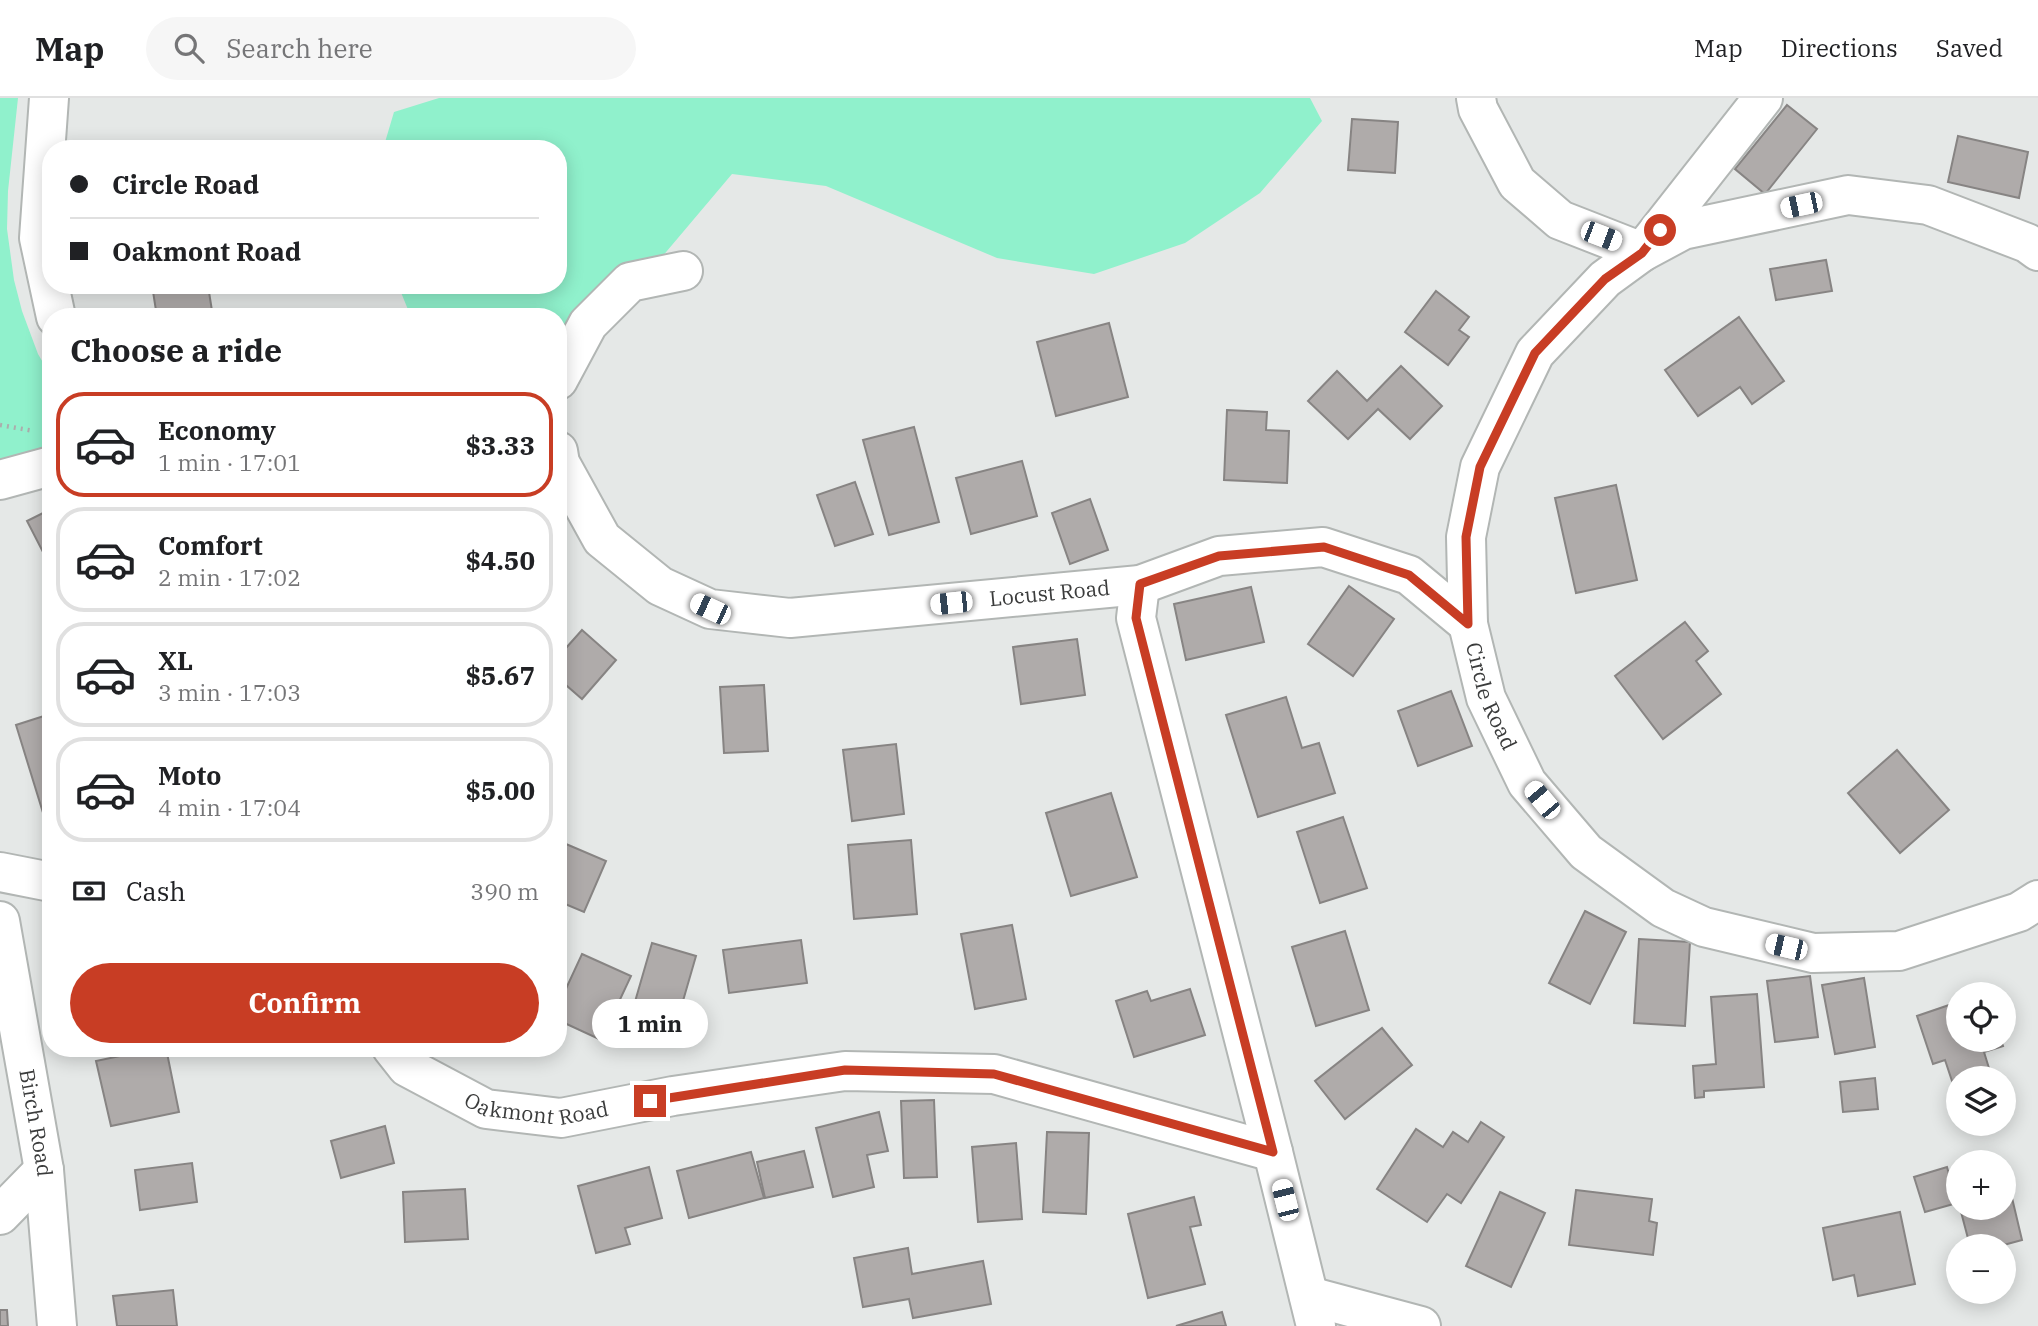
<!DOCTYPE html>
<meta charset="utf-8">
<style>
body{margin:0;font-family:"IBM Plex Serif",serif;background:#f6f6f6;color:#202124;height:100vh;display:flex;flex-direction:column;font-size:26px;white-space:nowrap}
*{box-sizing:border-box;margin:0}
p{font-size:23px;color:#757577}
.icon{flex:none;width:38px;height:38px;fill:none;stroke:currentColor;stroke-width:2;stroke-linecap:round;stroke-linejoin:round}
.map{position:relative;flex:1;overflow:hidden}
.drawer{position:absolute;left:42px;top:210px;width:525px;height:749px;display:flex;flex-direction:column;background:#fff;border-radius:28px;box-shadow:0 4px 18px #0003}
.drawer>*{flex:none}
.banner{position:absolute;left:42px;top:42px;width:525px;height:154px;border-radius:28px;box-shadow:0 4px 18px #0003;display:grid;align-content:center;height:154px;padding:0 28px;background:#fff}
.fabs{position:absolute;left:1946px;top:884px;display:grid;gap:14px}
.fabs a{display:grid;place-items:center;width:70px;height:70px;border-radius:50%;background:#fff;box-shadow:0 4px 18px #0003;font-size:35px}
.end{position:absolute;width:32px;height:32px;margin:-16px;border:9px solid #c83d24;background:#fff;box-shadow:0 0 0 4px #fff}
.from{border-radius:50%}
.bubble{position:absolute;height:49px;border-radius:24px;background:#fff;box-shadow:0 4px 18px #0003;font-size:23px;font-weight:700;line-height:49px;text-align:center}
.car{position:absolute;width:21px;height:42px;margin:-21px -10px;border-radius:9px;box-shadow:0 0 5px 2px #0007;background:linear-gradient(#fff 24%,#345 0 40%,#fff 0 76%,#345 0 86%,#fff 0)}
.banner b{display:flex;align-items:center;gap:24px;height:66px;font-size:26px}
.banner b+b{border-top:2px solid #e0e0e0}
.banner i{width:18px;height:18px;background:#202124}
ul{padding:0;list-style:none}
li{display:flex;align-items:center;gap:21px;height:105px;margin:0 14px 10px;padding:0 14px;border:4px solid #e0e0e0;border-radius:28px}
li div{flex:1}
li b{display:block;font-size:26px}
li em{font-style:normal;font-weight:700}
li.active{border-color:#c83d24}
li>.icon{width:63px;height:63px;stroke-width:1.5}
h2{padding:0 28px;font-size:32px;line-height:84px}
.pay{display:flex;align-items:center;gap:18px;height:77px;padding:0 28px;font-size:26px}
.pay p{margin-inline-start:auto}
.cta{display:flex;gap:14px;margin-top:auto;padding:14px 28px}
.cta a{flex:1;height:80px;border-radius:42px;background:#c83d24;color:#fff;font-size:28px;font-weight:700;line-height:80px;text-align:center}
header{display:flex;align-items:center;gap:42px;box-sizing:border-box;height:98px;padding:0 35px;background:#fff;border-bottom:2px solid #e0e0e0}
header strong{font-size:33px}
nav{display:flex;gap:38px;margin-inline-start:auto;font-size:24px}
.search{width:490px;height:63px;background:#f6f6f6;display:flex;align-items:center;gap:18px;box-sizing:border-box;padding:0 24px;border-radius:38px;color:#757577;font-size:26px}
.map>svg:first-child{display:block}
.green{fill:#90f1cc}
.building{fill:#afabaa;stroke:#878483;stroke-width:2}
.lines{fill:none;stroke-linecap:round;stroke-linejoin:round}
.minor-casing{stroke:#b2b6b4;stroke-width:42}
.path{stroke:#abadac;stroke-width:4.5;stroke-dasharray:2 5;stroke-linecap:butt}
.minor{stroke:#fff;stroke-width:38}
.route{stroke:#c83d24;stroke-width:9}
.labels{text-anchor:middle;stroke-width:5;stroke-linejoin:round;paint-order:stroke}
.street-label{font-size:21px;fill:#3b3c3c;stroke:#f2f6f4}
</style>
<header>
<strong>Map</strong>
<div class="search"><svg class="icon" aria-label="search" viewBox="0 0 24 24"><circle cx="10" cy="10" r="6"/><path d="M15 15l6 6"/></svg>Search here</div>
<nav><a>Map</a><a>Directions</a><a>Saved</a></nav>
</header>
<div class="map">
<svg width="2038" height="1228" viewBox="0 0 2038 1228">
<rect width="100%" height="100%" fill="#e5e8e7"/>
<g class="green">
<path d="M 0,0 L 18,0 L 8,93 L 7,131 L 14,182 L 22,213 L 38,256 L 51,278 L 51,347 L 0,362 Z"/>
<path d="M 439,0 L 1310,0 L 1322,23 L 1260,95 L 1185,145 L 1094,176 L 997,160 L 826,88 L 732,76 L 558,282 L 558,219 L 411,219 L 398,187 L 558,187 L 558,51 L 383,51 L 394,14 Z"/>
</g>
<g class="building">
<path d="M 1787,7 L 1817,31 L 1765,96 L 1735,71 Z"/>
<path d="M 1352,21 L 1398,24 L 1395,75 L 1348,72 Z"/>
<path d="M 1958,38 L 2028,54 L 2019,100 L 1948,84 Z"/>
<path d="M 1826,162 L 1832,193 L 1776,202 L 1770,171 Z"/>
<path d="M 152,187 L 220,187 L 221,192 L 209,194 L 213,219 L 157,219 Z"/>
<path d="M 1436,193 L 1469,219 L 1459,232 L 1469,239 L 1448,267 L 1405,234 Z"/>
<path d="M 1739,219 L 1784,283 L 1752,306 L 1740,289 L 1698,318 L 1665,272 Z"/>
<path d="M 1109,225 L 1128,299 L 1056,318 L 1037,244 Z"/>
<path d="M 1401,268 L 1442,308 L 1410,341 L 1378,311 L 1348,341 L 1308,303 L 1337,273 L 1367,303 Z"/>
<path d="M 1227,312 L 1267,314 L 1266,332 L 1289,333 L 1287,385 L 1224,382 Z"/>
<path d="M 914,329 L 939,424 L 889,437 L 863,342 Z"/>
<path d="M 1022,363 L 1037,418 L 971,436 L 956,380 Z"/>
<path d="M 855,384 L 873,436 L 835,448 L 817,397 Z"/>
<path d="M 1616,387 L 1637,482 L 1576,495 L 1555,400 Z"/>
<path d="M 1090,401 L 1108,452 L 1070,466 L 1052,415 Z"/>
<path d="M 51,411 L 51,453 L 44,456 L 27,423 Z"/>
<path d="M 1349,488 L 1394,521 L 1353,578 L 1308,546 Z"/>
<path d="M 1251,489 L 1264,544 L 1186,562 L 1174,506 Z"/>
<path d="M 1685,524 L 1708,553 L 1696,563 L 1721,596 L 1663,641 L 1615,578 Z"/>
<path d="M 582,532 L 616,562 L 582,601 L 567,588 L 561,596 L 558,594 L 558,559 Z"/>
<path d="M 1077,541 L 1085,597 L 1021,606 L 1013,549 Z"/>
<path d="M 764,587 L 768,653 L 724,655 L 720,589 Z"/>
<path d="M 1451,593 L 1472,648 L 1418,668 L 1398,613 Z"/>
<path d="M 1286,599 L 1302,650 L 1319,645 L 1335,695 L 1258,719 L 1226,617 Z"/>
<path d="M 47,617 L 51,628 L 51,730 L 48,731 L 16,627 Z"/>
<path d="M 896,646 L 904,716 L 852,723 L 843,652 Z"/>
<path d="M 1897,652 L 1949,712 L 1900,755 L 1848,695 Z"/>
<path d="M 1111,695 L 1137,779 L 1071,798 L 1046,715 Z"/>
<path d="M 1343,719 L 1367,790 L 1320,805 L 1297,734 Z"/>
<path d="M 911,742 L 917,816 L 854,821 L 848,747 Z"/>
<path d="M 566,746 L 606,763 L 584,814 L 558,803 L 558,765 Z"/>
<path d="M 1585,813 L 1626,834 L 1590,906 L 1549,885 Z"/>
<path d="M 1012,827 L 1026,901 L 975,911 L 961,836 Z"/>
<path d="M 1345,833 L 1369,912 L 1316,928 L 1292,849 Z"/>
<path d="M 1639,841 L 1690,844 L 1685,928 L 1634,925 Z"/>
<path d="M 801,842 L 807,885 L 729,895 L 723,852 Z"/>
<path d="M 652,845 L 696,858 L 676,927 L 632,914 Z"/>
<path d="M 582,856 L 631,878 L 601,942 L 558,922 L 558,908 Z"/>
<path d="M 1810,878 L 1818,939 L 1775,944 L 1767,883 Z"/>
<path d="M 1864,880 L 1875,949 L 1835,956 L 1822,887 Z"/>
<path d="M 1190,891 L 1205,937 L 1134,959 L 1116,903 L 1147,893 L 1151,903 Z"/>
<path d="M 1757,896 L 1764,989 L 1704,993 L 1704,999 L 1695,1000 L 1693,968 L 1716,966 L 1711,899 Z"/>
<path d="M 1958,904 L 1958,942 L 2001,942 L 2003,948 L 1984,954 L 1992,980 L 1958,980 L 1958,1001 L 1945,962 L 1933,966 L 1917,918 Z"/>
<path d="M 1382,930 L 1412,967 L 1345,1021 L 1315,983 Z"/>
<path d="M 158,950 L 166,950 L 179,1014 L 111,1028 L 96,963 Z"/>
<path d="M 1875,980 L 1878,1011 L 1843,1014 L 1840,984 Z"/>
<path d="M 934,1002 L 937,1079 L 904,1080 L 901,1003 Z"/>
<path d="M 879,1014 L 888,1053 L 867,1057 L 874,1089 L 833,1099 L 816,1030 Z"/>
<path d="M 1481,1024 L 1504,1039 L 1461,1105 L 1447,1096 L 1427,1124 L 1377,1091 L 1416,1031 L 1443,1049 L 1453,1034 L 1468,1044 Z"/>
<path d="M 385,1028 L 394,1065 L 341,1080 L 331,1043 Z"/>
<path d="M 1047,1034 L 1089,1035 L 1086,1116 L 1043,1114 Z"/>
<path d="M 1016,1045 L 1022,1121 L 978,1124 L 972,1049 Z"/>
<path d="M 804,1053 L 813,1089 L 765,1100 L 757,1064 Z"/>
<path d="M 751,1054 L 764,1100 L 689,1120 L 677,1073 Z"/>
<path d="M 192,1065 L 197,1104 L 140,1112 L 135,1072 Z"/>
<path d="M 649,1069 L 662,1120 L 625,1130 L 630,1146 L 596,1155 L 578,1088 Z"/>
<path d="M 1947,1069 L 1957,1105 L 1925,1114 L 1914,1079 Z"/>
<path d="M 2008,1083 L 2022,1142 L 2000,1148 L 1970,1148 L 1960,1110 L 2004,1110 L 2004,1084 Z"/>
<path d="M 465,1091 L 468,1141 L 405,1144 L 403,1094 Z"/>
<path d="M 1576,1092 L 1652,1101 L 1649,1123 L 1657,1125 L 1653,1157 L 1569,1147 Z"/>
<path d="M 1500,1094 L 1545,1115 L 1511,1189 L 1466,1168 Z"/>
<path d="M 1194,1099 L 1201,1127 L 1190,1129 L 1205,1186 L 1148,1200 L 1128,1116 Z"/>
<path d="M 1900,1114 L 1915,1186 L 1858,1198 L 1854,1177 L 1833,1182 L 1823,1130 Z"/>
<path d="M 908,1150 L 912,1176 L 983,1163 L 991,1206 L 913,1220 L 909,1201 L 863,1209 L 854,1160 Z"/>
<path d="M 173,1192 L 177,1228 L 117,1228 L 113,1198 Z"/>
<path d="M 0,1212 L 7,1212 L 8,1228 L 0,1228 Z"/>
<path d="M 1222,1214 L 1226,1228 L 1176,1228 Z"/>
</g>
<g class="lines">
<g class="minor-casing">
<g id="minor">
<path d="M 49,0 L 39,140 L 56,219"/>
<path d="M 1476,0 L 1478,11 L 1517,85 L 1560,122 L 1642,154 L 1763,0"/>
<path id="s1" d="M 2038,153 L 2027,145 L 1928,107 L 1848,97 L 1683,132 L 1642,154 L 1605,181 L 1535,255 L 1480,369 L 1466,439 L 1468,526 L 1486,600 L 1527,685 L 1586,754 L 1663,810 L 1704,829 L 1813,855 L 1899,853 L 2019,814 L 2038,802"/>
<path d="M 558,282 L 588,226 L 630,184 L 683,173"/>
<path id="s2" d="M 558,353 L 560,365 L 602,441 L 660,488 L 710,511 L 790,520 L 1140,487 L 1219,458 L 1323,449 L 1409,477 L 1468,526"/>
<path d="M 0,382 L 51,368"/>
<path d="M 1140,487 L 1136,520 L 1273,1054 L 1316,1228"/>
<path d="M 0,774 L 51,784"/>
<path id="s3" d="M 0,823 L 44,1072 L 57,1228"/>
<path id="s4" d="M 392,950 L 407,969 L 486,1011 L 561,1020 L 673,998 L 845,973 L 994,976 L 1273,1054"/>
<path d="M 0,1117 L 44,1072"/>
<path d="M 1309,1198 L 1421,1228"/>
</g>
</g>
<path class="path" d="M 0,327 L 34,333"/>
<use href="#minor" class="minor"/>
</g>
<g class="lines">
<path class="route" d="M 650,1003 L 845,972 L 994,976 L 1273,1054 L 1136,520 L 1140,486 L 1219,458 L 1324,449 L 1409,477 L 1468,526 L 1466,439 L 1480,369 L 1535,255 L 1605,181 L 1642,155 L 1660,132"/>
</g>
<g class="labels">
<g class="street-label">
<text dy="7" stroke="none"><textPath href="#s2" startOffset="570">Locust Road</textPath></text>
<text dy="7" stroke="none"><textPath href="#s1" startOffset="924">Circle Road</textPath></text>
<text dy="7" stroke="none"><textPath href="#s4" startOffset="164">Oakmont Road</textPath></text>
<text dy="7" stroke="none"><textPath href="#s3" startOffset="205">Birch Road</textPath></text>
</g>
</g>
</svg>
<div class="fabs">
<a><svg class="icon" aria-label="locate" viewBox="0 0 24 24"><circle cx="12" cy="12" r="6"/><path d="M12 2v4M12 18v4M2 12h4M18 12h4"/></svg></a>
<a><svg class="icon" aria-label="layers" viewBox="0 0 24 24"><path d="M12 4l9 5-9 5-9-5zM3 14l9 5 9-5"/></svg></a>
<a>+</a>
<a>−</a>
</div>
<i class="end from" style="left:1660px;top:132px"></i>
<i class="end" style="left:650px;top:1003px"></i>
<div class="bubble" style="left:592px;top:901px;width:116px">1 min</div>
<i class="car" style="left:1801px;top:107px;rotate:258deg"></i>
<i class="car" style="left:1601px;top:138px;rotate:111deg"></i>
<i class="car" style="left:951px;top:505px;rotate:264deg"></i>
<i class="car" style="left:710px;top:511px;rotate:295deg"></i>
<i class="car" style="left:1542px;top:702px;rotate:320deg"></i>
<i class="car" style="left:1786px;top:849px;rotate:283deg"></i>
<i class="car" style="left:1285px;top:1102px;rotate:346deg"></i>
<div class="banner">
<b><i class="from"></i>Circle Road</b>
<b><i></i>Oakmont Road</b>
</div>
<section class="drawer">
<h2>Choose a ride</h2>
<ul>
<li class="active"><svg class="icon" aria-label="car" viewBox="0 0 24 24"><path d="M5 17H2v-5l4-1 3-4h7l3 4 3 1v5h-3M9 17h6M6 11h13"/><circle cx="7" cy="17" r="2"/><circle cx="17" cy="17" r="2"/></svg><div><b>Economy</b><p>1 min · 17:01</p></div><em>$3.33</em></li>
<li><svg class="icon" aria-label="car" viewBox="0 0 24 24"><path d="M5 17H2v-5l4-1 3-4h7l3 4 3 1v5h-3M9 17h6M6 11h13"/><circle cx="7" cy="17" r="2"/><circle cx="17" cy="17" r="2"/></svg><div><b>Comfort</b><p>2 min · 17:02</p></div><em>$4.50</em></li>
<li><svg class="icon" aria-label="car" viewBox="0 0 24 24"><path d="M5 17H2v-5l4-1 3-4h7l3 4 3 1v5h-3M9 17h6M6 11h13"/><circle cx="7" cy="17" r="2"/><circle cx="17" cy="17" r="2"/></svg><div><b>XL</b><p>3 min · 17:03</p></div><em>$5.67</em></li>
<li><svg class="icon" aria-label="car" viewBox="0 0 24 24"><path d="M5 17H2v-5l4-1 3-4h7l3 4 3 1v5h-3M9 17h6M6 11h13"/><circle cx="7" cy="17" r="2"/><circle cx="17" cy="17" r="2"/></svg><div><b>Moto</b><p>4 min · 17:04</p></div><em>$5.00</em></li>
</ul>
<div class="pay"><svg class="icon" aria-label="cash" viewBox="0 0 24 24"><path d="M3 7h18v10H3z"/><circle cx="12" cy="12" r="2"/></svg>Cash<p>390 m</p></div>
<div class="cta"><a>Confirm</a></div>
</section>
</div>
